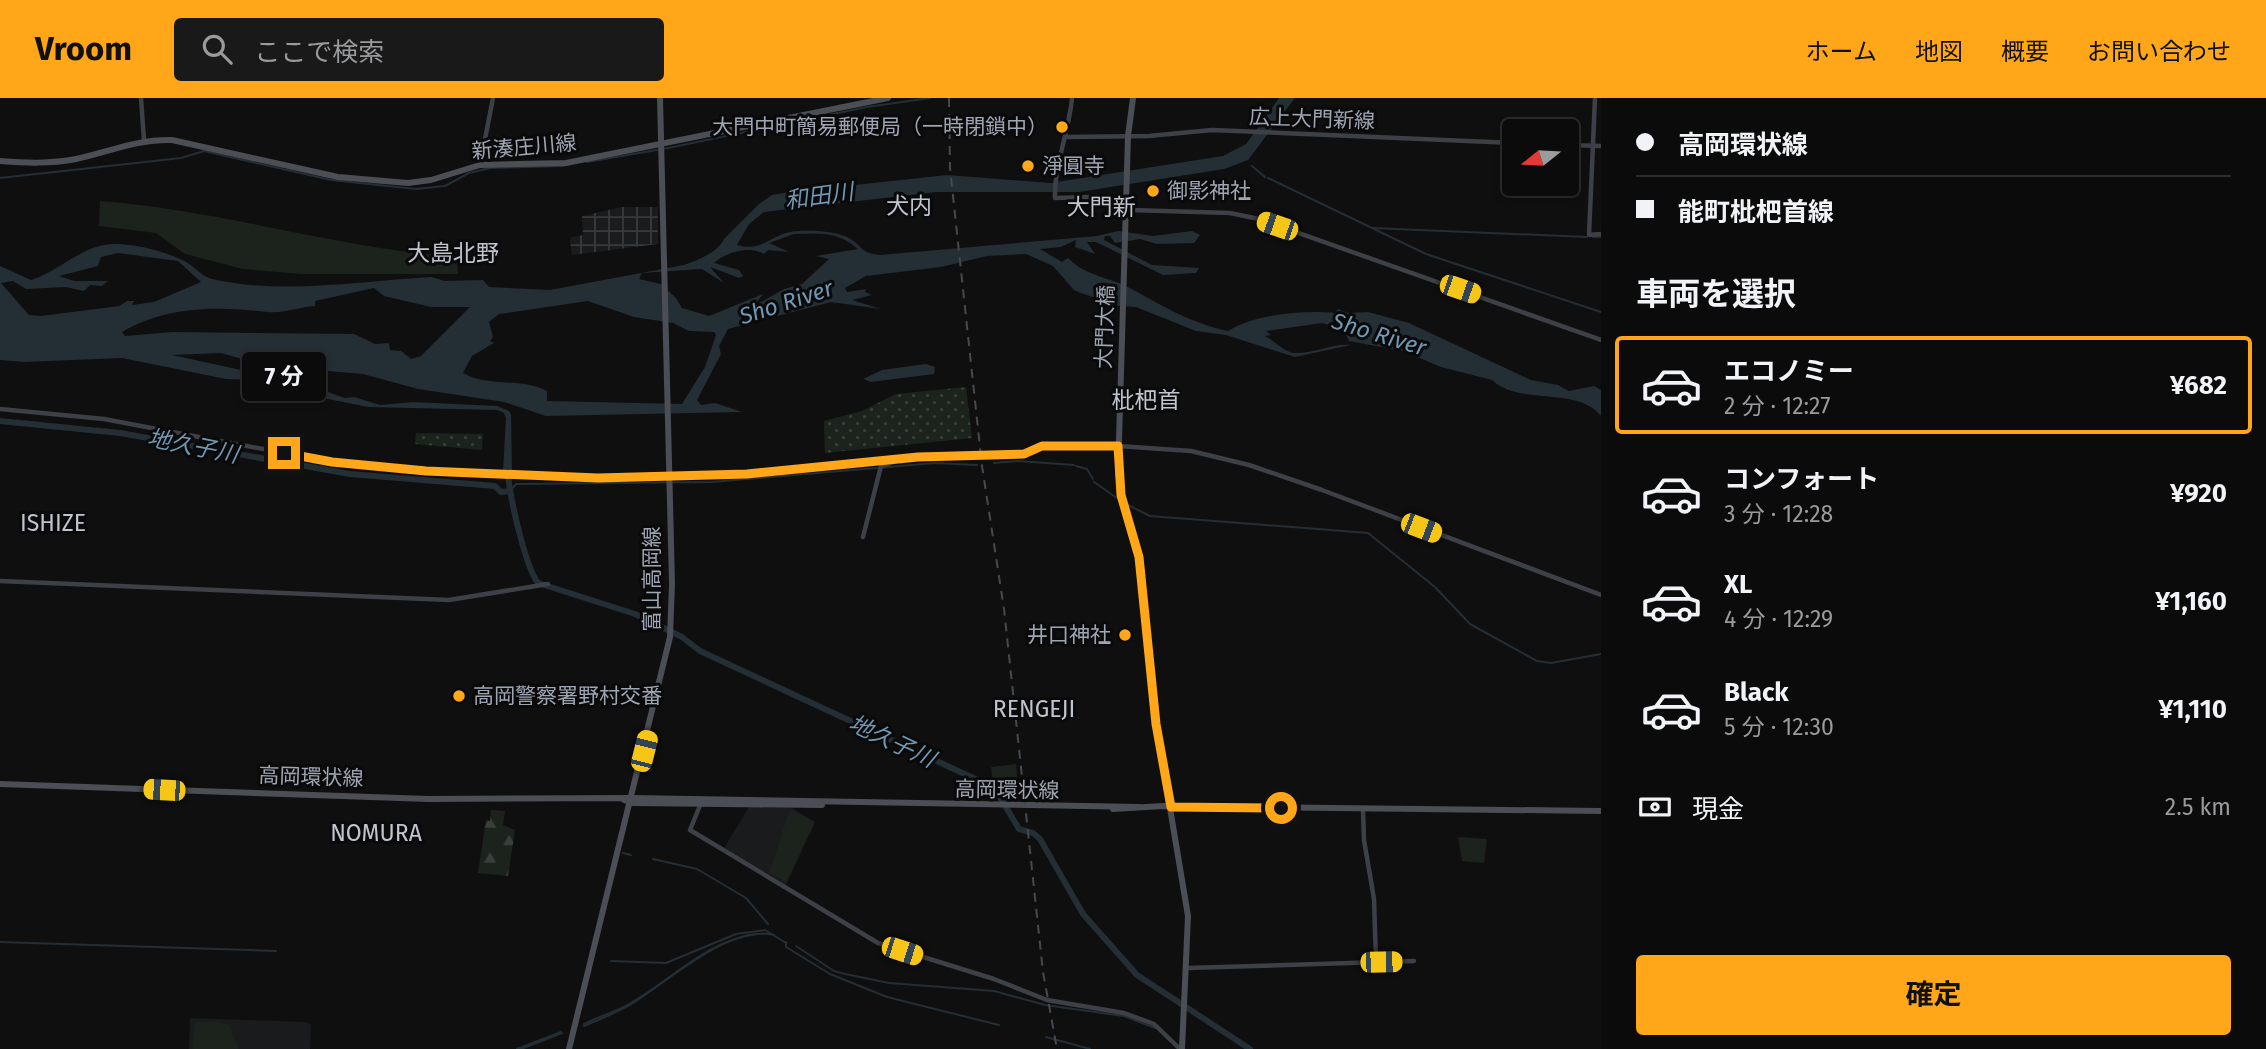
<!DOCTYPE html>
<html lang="ja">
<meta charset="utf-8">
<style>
body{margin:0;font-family:"Fira Sans","Noto Sans JP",sans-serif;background:#19191a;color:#f1f3f6;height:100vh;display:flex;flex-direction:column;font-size:26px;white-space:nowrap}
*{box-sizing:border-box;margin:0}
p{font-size:23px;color:#9a9b9d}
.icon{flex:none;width:38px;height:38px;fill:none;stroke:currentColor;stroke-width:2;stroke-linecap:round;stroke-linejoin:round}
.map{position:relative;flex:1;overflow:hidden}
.details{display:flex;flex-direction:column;background:#0b0b0c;width:665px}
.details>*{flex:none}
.hud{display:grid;align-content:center;height:154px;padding:0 35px;background:#0b0b0c}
.needle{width:46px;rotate:252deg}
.controls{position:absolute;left:1502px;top:21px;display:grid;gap:14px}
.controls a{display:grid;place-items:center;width:77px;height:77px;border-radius:7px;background:#0b0b0c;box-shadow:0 4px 10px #0003,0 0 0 2px #2b2b2d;font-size:35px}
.end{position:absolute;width:32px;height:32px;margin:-16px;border:9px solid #ffa718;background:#111;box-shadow:0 0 0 4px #111}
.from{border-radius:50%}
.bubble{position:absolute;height:49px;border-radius:7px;background:#0b0b0c;box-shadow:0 4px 10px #0003,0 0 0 2px #2b2b2d;font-size:23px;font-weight:700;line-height:49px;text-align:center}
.car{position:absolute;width:21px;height:42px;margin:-21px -10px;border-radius:9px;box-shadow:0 0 5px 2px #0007;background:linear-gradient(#f5c518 24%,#345 0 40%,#f5c518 0 76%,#345 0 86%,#f5c518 0)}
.hud b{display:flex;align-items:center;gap:24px;height:66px;font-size:26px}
.hud b+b{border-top:2px solid #2b2b2d}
.hud i{width:18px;height:18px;background:#f1f3f6}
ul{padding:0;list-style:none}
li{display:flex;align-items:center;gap:21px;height:98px;margin:0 14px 10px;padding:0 21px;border:4px solid transparent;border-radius:7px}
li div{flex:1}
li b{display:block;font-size:26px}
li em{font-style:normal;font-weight:700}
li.selected{border-color:#ffa718}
li>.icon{width:63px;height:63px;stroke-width:1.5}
h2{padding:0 35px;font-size:32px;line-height:84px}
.pay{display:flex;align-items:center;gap:18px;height:77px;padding:0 35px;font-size:26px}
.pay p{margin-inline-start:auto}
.cta{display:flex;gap:14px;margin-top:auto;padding:14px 35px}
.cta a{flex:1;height:80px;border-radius:7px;background:#ffa718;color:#111;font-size:28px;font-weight:700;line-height:80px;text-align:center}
header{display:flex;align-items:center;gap:42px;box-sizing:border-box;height:98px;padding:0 35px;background:#ffa718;color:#111}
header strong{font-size:33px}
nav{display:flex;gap:38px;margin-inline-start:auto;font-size:24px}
.search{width:490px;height:63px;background:#19191a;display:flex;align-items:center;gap:18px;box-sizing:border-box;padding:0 24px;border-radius:7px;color:#9a9b9d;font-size:26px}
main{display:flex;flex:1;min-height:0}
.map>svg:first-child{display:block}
.built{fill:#1a1b1d}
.industrial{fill:url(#industrial-grid)}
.grass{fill:url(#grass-dots)}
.forest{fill:url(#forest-firs)}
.park{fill:#1b231c}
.water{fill:#242e35;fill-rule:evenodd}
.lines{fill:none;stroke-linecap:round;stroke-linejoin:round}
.stream{stroke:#242e35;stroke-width:2}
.river{stroke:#242e35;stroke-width:6}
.secondary{stroke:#3d4046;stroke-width:4.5}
.primary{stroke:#4b4e55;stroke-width:6}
.rail{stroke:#46494f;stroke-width:2;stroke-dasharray:9 7;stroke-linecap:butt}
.route{stroke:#ffa718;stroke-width:9}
.poi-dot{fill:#ffa718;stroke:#0a0a0b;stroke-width:2.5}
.labels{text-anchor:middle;stroke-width:6;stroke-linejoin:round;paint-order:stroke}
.street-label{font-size:21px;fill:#9ea5b3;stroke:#0a0a0b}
.poi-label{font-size:21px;fill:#9ea5b3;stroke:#0a0a0b;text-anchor:start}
.water-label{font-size:23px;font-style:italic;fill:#7197b2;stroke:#0a0a0b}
.neighbourhood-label{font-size:23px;fill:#c0c4ce;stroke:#0a0a0b}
</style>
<header>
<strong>Vroom</strong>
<div class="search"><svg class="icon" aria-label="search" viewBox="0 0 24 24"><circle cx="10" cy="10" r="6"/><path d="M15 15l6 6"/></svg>ここで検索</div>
<nav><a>ホーム</a><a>地図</a><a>概要</a><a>お問い合わせ</a></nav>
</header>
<main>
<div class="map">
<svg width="1601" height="951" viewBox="0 0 1601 951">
<defs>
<pattern id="industrial-grid" width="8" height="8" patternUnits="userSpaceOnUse" patternTransform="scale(1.75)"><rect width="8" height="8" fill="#1a1b1d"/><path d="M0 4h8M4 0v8" fill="none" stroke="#38393b"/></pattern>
<pattern id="grass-dots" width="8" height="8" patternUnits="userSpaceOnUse" patternTransform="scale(1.75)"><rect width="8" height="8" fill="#1b231c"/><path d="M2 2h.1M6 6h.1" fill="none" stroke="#39403b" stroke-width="1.8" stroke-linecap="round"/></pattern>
<pattern id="forest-firs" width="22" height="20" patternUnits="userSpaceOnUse" patternTransform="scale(1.75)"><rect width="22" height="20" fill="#1b231c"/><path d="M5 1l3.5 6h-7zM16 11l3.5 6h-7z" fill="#39403b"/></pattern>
</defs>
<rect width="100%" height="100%" fill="#0f0f10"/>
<g class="built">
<path d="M 789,708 L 815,724 L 786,787 L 724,750 L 749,709 Z"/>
<path d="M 190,920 L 306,924 L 311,926 L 310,951 L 189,951 Z"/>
</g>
<path class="industrial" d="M 621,109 L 658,109 L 658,146 L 572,157 L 570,143 L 572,139 L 583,137 L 582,118 Z"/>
<g class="grass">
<path d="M 966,289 L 972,340 L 825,355 L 824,323 L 862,313 L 896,296 Z"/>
<path d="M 416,335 L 483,336 L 482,352 L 415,346 Z"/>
</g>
<path class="forest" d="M 491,712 L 505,713 L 503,727 L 515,732 L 508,778 L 478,775 L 486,722 L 490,723 Z"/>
<g class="park">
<path d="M 100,103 C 221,112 336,150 457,159 L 458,176 L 301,176 L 243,171 L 185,156 L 156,135 L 99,128 Z"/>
<path d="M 1016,666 L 1019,702 L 1005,701 L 993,684 L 991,669 Z"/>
<path d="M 790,711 L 815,724 L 786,784 L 769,775 Z"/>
<path d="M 1458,739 L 1487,741 L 1484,765 L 1462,763 Z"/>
<path d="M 213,923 L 229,927 L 239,951 L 192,951 L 195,924 Z"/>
</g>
<g class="water">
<path d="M 1279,0 L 1295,0 L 1248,62 L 1224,71 L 1079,94 L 936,94 L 764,114 L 749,126 L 737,147 C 765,155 771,134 798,133 C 812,132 834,133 847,139 C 863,147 859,155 880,157 L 1097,138 L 1118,133 L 1153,138 L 1192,133 L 1200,137 L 1194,145 L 1157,146 L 1140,141 L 1115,145 L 1110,138 L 1105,138 L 1104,142 L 1152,167 L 1199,170 L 1196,175 L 1163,177 L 1096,144 L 1087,144 L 1095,156 L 1075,149 L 1076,142 L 1061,149 L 1040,151 L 1062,164 L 1068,160 C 1087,179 1110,179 1132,191 C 1164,209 1191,225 1228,233 C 1254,216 1304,212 1335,215 L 1338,211 L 1348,215 L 1368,214 L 1409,225 L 1531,282 L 1558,287 L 1569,293 L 1594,288 L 1601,292 L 1601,318 C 1578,288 1519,308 1492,282 L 1441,269 L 1403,253 L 1349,243 L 1344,232 L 1322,225 L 1266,233 L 1271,237 L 1265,238 C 1275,243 1282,253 1294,255 C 1314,256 1332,245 1351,247 L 1295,259 L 1226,237 L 1196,233 L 1136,209 L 1119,208 L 1081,195 L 1074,192 L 1053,168 L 1026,156 L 987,158 L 941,169 L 866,178 L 845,190 L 847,194 L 866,191 L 865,194 L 872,197 L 852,202 L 881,211 L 831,204 L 728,231 L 719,248 L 721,256 L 697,302 L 701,307 L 715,305 L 742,314 L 546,318 L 504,304 L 418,291 L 363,276 L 267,268 L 221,255 L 172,257 L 259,276 L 278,285 L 310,288 L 345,300 L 354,299 L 380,307 L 413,304 L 497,308 L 509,313 L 511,317 L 512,374 L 503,373 L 506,320 L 504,315 L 497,312 L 368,309 L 278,291 L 256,282 L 226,281 L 122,260 L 24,264 L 0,262 L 0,168 L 31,182 C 61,173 84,144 118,146 C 140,147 167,154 186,164 C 194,168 202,179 212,181 C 282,197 360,183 431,179 L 445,183 L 483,182 L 489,189 L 550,192 L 684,167 C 698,162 717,155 724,141 L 759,106 L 772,97 L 790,94 L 947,77 L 1050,85 L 1223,58 L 1246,46 ZM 794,136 C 819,135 839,133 858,151 L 816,158 L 829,161 L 802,186 L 784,191 L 754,208 L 763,196 L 709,218 L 682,210 L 676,200 L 661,186 L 639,181 L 642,175 L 702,171 L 724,185 L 710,169 L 739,180 L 743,178 L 739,172 L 714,165 C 726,154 750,147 764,156 L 768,152 L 789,154 L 769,145 ZM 118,155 L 178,163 L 201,184 L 154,204 L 132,207 L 134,203 L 127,203 L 119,208 L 41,218 L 29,217 L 1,185 L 13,183 L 26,191 L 66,189 L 84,193 L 90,187 L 102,188 L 108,183 L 74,183 L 59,178 L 98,168 L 101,159 ZM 374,190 L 384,198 L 431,209 L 470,209 L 421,258 L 411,261 L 401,253 L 390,252 L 389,245 L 375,246 L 354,236 L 173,234 L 125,238 L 122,234 C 166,208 218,208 267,214 C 282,216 299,209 315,208 L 315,203 ZM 588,203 L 634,219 L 673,225 L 689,233 L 714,234 L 716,237 L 705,269 L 682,306 L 547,303 L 547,293 C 520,279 490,290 463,275 L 472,258 L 494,245 L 490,243 L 493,239 L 489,224 L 499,216 Z"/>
<path d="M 926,266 L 935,269 L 934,276 L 871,284 L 863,281 L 882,272 Z"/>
</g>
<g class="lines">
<g class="stream">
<path d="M 587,64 L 668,50 L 867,9 L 930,0"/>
<path d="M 1252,68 L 1265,79"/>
<path d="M 0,80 L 181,60 L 204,53 L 331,82 L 416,91 L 445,88 L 469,75 L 490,70 L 564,68"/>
<path d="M 1268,80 L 1426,156 L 1601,214"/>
<path d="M 1372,130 L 1587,139"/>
<path d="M 1593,139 L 1601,139"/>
<path d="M 994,365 L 1018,363 L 1074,367"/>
<path d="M 1076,368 L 1087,371 L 1093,381"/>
<path d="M 1094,384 L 1121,403"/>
<path d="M 510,393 L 516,386 L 712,384 L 935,365 L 977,367"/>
<path d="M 1126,406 L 1150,418 L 1368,435 L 1435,489 L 1470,526 L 1537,563 L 1551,565 L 1601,556"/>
<path d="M 623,755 L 631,757"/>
<path d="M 653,761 L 697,771 L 746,800 L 768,826"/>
<path d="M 0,844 L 276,853"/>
<path d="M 786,844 L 786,849 L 830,876 L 887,899 L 999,927"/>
<path d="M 796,848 L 834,873 L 845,876 L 889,885 L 994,893 L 1045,907 L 1124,918 L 1155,930"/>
<path d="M 611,863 L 666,865 L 736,836 L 765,832 L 786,845"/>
<path d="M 584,926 C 598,919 615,914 629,906 C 672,882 707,842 757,836"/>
<path d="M 584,928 C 600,921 617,915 633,905 C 670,882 728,827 774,837"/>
<path d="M 1046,939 L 1090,951"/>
<path d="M 517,951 L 561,934"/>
<path d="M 521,951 L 562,935"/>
</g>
<g class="river">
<path d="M 0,323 L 120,335 L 350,376 L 495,388 L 501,394 L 510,393"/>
<path d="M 508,374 C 509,396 525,468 538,485 L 635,516 L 682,539 L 700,553 L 984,685 L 997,694 L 1019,731 L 1033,735 L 1040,741 L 1083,816 L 1137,877 L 1250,951"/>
</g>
<g class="secondary">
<path d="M 141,0 L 144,42"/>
<path d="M 1072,0 C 1069,34 1054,67 1055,100 L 1090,99 L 1130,112 L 1230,115 L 1259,121 L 1601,242"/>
<path d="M 1595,0 L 1589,137 L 1601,136"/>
<path d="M 1067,39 L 1149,38 L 1212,32 L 1514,45"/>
<path d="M 1566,47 L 1601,48"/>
<path d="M 480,67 L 493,0"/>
<path d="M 0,311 L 104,321 L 332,364 L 490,377 L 598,380 L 747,376 L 936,358 L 1024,356 L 1043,348 L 1118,348 L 1191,353 L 1249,367 L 1322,392 L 1601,497"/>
<path d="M 863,439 L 881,368 L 899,362"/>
<path d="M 0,483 L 449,502 L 548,486"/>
<path d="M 701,705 L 690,732 L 878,845 L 994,881 L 1047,902 L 1124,915 L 1154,926 L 1180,951"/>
<path d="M 1363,712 L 1364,742 L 1374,801 L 1376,864"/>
<path d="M 1188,870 L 1414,863"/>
</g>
<g class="primary">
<path d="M 1133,0 L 1128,38 L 1118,376 L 1127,422 L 1139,459 L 1156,626 L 1188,818 L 1182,951"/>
<path d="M 0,63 C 26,65 50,66 76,61 C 109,54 137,41 172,42 L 338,79 L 408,85 L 431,82 L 480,67 L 566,65 L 888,0"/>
<path d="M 0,686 L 429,701 L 633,700 L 1139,709"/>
<path d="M 624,702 L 632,705 L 822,707"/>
<path d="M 1113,711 L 1163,708 L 1601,713"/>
<path d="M 569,951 L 670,539 L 672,486 L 660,0"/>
</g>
<path class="rail" d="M 949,0 L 950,70 L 982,368 L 1004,511 L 1043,874 L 1057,951"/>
</g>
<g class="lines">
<path class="route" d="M 284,355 L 332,364 L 426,373 L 598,380 L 747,376 L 918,359 L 1024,356 L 1042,348 L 1118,348 L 1121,397 L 1139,459 L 1156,626 L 1171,709 L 1281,710"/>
</g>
<g class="poi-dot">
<circle cx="1062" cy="29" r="7"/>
<circle cx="1028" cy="68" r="7"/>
<circle cx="1153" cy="93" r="7"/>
<circle cx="1125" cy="537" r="7"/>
<circle cx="459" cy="598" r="7"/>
</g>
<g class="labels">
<g class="street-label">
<text transform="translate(1312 21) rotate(2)" y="7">広上大門新線</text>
<text transform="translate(524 49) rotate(-5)" y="7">新湊庄川線</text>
<text transform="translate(1105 229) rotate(-88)" y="7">大門大橋</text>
<text transform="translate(652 481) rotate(-90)" y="7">富山高岡線</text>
<text transform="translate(311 679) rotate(2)" y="7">高岡環状線</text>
<text transform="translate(1007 692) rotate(1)" y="7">高岡環状線</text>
</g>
<g class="poi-label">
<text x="1048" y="36" text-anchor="end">大門中町簡易郵便局（一時閉鎖中）</text>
<text x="1042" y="75">淨圓寺</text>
<text x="1167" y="100">御影神社</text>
<text x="1111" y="544" text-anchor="end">井口神社</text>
<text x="473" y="605">高岡警察署野村交番</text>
</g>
<g class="water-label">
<text transform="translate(819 98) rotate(-8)" y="8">和田川</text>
<text transform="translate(786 204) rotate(-18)" y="8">Sho River</text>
<text transform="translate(1379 236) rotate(17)" y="8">Sho River</text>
<text transform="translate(193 348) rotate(11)" y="8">地久子川</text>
<text transform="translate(892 643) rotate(25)" y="8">地久子川</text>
</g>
<g class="neighbourhood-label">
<text x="909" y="116">犬内</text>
<text x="1101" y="117">大門新</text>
<text x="453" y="163">大島北野</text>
<text x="1146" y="310">枇杷首</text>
<text x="53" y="433">ISHIZE</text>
<text x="1034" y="619">RENGEJI</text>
<text x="376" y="743">NOMURA</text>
</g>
</g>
</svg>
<div class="controls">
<a><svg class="needle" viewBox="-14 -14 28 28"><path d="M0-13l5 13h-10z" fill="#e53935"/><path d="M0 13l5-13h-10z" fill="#9a9b9d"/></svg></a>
</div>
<i class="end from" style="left:1281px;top:710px"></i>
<i class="end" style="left:284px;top:355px"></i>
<div class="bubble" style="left:242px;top:254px;width:84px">7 分</div>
<i class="car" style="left:1277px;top:128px;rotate:289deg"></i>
<i class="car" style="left:1460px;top:191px;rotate:109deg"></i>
<i class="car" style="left:1421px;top:430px;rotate:111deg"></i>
<i class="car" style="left:644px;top:653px;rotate:14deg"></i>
<i class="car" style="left:164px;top:692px;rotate:273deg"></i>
<i class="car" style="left:902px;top:853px;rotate:108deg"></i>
<i class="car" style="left:1381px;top:864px;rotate:89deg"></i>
</div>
<section class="details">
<div class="hud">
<b><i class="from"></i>高岡環状線</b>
<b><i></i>能町枇杷首線</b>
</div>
<h2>車両を選択</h2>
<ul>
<li class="selected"><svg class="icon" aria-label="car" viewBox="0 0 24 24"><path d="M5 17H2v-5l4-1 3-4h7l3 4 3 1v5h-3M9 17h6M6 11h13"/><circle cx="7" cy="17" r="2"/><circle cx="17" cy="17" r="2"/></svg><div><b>エコノミー</b><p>2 分 · 12:27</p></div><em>¥682</em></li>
<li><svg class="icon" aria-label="car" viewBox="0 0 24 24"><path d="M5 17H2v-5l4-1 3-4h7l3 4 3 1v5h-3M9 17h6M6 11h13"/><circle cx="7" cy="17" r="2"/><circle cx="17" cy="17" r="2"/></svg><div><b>コンフォート</b><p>3 分 · 12:28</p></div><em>¥920</em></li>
<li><svg class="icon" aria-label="car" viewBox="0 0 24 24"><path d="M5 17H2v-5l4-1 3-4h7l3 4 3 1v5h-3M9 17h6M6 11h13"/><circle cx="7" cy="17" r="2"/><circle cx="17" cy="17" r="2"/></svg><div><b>XL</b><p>4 分 · 12:29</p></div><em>¥1,160</em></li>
<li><svg class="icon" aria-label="car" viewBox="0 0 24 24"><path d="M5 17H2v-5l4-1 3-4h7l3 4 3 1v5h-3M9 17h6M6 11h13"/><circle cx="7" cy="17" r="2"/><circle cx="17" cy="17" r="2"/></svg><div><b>Black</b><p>5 分 · 12:30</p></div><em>¥1,110</em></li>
</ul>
<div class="pay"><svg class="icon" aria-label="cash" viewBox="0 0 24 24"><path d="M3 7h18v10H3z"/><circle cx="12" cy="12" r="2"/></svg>現金<p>2.5 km</p></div>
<div class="cta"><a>確定</a></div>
</section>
</main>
